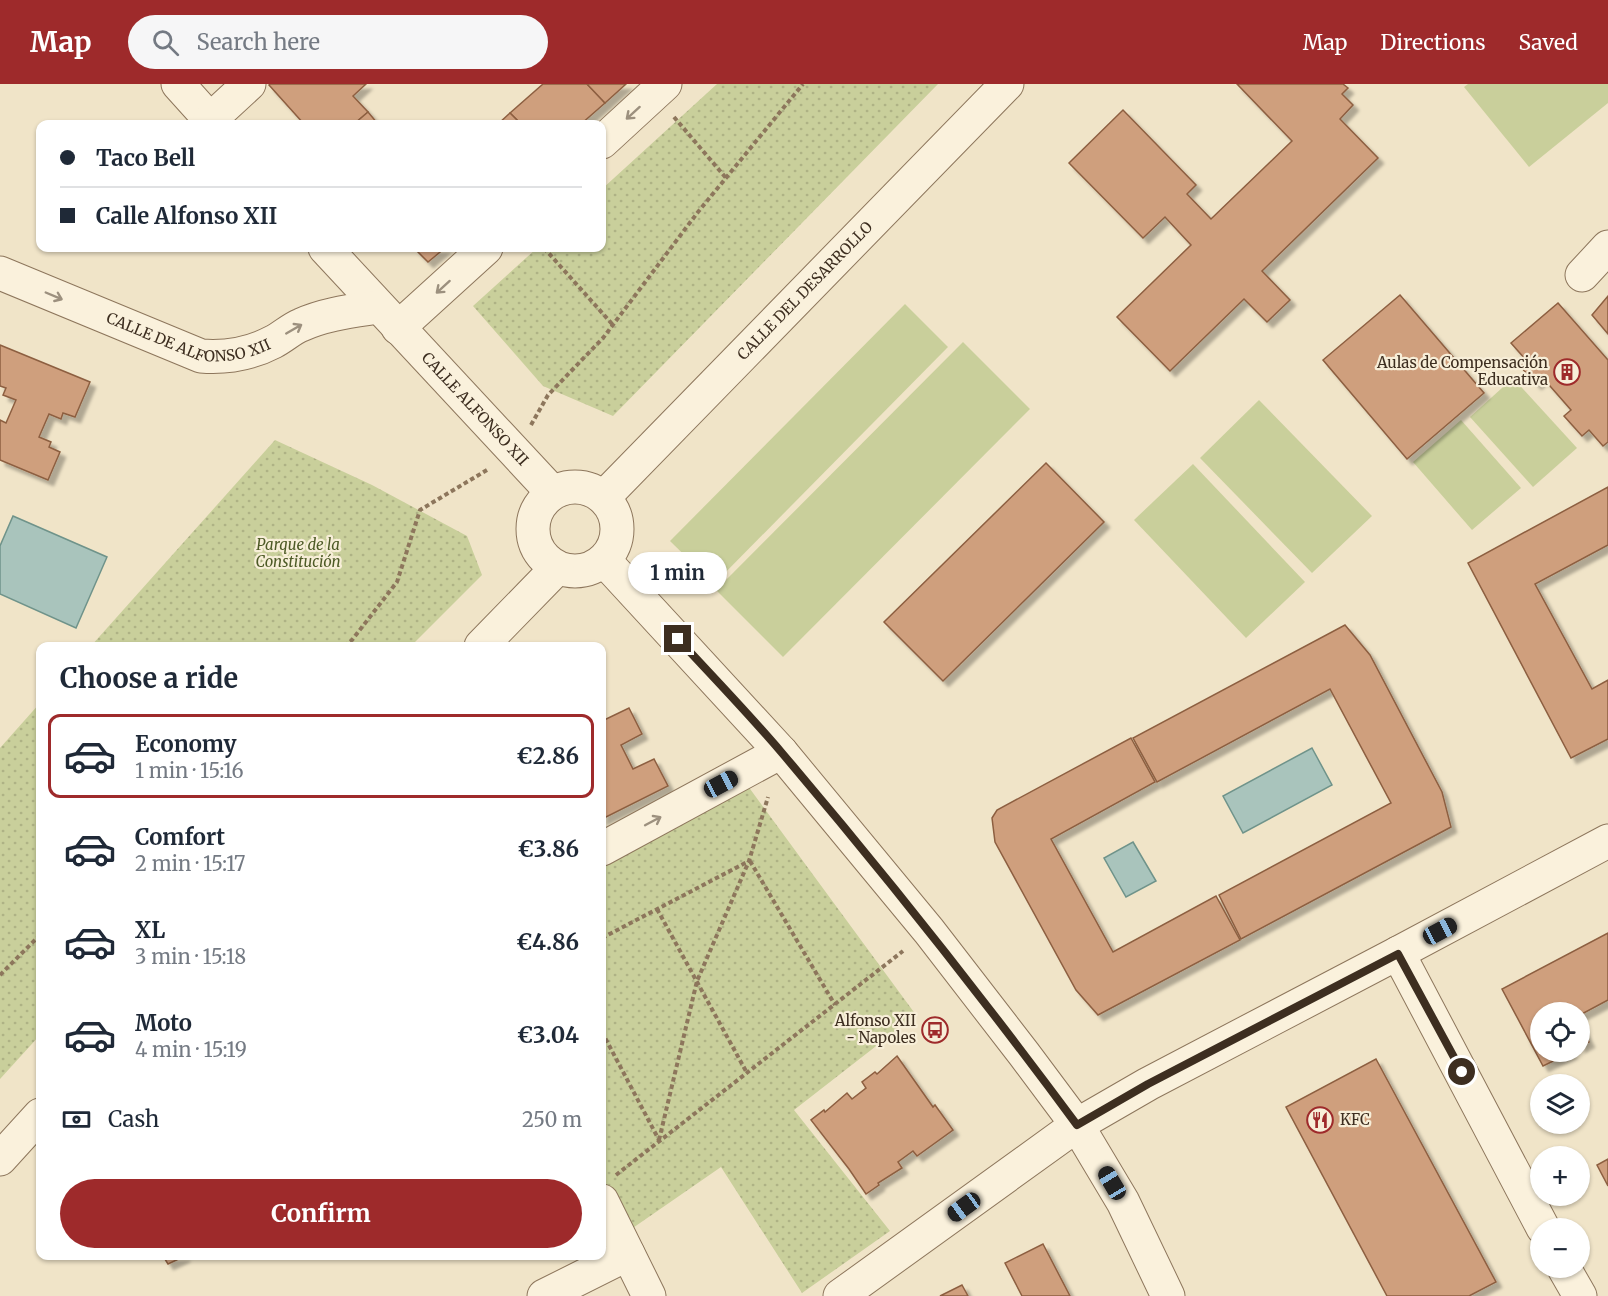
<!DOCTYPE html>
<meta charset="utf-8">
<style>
body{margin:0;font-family:Merriweather,serif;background:#f6f6f7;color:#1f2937;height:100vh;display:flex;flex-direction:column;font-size:22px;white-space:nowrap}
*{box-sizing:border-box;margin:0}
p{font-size:20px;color:#747a83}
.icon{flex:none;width:33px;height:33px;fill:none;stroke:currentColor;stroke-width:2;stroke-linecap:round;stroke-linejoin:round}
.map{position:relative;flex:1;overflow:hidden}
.panel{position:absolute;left:36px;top:558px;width:570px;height:618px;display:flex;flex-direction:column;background:#fff;border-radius:12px;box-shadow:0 2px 4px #0004}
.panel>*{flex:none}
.hud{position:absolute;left:36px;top:36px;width:570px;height:132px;border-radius:12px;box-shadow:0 2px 4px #0004;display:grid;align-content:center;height:132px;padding:0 24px;background:#fff}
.tools{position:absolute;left:1530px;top:918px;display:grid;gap:12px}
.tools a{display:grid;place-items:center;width:60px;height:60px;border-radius:50%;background:#fff;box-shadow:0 2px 4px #0004;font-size:30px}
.end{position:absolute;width:27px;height:27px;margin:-14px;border:8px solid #3d2e20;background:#fff;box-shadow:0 0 0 3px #fff}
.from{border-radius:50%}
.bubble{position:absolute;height:42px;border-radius:21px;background:#fff;box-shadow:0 2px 4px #0004;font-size:20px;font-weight:700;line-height:42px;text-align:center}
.car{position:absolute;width:18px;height:36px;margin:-18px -9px;border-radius:8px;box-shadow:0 0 4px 2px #0007;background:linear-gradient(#222 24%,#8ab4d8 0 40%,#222 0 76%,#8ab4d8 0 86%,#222 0)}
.hud b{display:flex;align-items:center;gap:21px;height:57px;font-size:22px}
.hud b+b{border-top:2px solid #e0e1e3}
.hud i{width:15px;height:15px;background:#1f2937}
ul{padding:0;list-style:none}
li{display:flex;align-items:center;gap:18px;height:84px;margin:0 12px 9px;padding:0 12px;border:3px solid transparent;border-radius:12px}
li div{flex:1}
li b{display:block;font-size:22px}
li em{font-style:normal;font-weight:700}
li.active{border-color:#9e2a2b}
li>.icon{width:54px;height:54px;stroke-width:1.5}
h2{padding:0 24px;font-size:27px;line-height:72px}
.pay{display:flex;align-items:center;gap:15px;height:66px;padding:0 24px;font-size:22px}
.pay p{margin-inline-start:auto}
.button{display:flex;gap:12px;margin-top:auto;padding:12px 24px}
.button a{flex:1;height:69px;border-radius:36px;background:#9e2a2b;color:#fff;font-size:24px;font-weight:700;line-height:69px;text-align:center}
header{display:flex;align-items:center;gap:36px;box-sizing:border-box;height:84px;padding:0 30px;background:#9e2a2b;color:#fff}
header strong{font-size:28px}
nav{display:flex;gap:33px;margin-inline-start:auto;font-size:21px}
.search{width:420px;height:54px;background:#f6f6f7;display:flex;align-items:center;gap:15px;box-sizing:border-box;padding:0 21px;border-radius:33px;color:#747a83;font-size:22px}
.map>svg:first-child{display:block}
.park{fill:url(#park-dots)}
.pitch{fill:#c9cf9b}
.water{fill:#a9c4bc;stroke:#6f938a;stroke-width:1.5}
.building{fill:#cf9f7d;stroke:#8d5f41;stroke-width:1.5;filter:url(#shadow)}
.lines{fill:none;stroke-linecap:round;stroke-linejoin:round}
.minor-casing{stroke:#8d765c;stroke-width:35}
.path{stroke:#8d765c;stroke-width:4;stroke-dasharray:4.5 3;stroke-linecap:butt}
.minor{stroke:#faf1dc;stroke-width:33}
.oneway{stroke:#9c907e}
.route{stroke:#3d2e20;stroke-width:8}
.labels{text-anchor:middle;stroke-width:4.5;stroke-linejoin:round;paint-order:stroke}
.street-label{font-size:15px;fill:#3d2e20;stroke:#f7eed8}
.poi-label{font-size:15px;fill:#3d2e20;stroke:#f7eed8;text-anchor:end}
.park-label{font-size:15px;font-style:italic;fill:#4d5a26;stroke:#f7eed8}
</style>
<header>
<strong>Map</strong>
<div class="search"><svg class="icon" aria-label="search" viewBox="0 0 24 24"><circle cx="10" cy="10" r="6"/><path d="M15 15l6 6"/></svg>Search here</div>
<nav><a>Map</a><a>Directions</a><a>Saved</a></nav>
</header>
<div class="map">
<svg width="1608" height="1212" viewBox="0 0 1608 1212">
<defs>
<pattern id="park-dots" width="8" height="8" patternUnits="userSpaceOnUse" patternTransform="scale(1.5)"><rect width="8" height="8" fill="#c9cf9b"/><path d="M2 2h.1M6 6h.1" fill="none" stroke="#aeb285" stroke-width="1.8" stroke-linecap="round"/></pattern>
<filter id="shadow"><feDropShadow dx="5.5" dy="5.5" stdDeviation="1.5" flood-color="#0004"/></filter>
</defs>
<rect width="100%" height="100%" fill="#f0e4c8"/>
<g class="park">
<path d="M 717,0 L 938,0 L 613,332 L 543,302 L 473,222 L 537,164 L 602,164 L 602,105 Z"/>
<path d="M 275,356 L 372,401 L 467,452 L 482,491 L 411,562 L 91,562 Z"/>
<path d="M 40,619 L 40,951 L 0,995 L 0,664 Z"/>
<path d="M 745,698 L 916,931 L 794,1026 L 890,1147 L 802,1209 L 721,1083 L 627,1148 L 602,1098 L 602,776 Z"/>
</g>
<g class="pitch">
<path d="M 1468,0 L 1608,0 L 1608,19 L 1529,83 L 1464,3 Z"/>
<path d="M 905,220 L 948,263 L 714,500 L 670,457 Z"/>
<path d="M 963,258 L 1030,325 L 783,573 L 716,506 Z"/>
<path d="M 1513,294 L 1577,364 L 1533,403 L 1470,333 Z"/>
<path d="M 1259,316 L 1372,432 L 1312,489 L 1200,374 Z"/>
<path d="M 1461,336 L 1521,404 L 1472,446 L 1413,378 Z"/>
<path d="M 1193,380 L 1305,498 L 1246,554 L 1134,436 Z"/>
</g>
<g class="water">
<path d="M 13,432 L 107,473 L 76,544 L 0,510 L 0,462 Z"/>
<path d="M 1312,664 L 1332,701 L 1243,749 L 1223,712 Z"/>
<path d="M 1133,758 L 1156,797 L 1126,813 L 1104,774 Z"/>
</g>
<g class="building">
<path d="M 270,0 L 366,0 L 353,12 L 368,28 L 354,40 L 304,40 L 269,1 Z"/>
<path d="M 543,0 L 587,0 L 605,19 L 581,40 L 521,40 L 510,29 Z"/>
<path d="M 587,0 L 626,0 L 605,19 Z"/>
<path d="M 1237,0 L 1343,0 L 1348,4 L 1342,10 L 1353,21 L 1340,35 L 1378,74 L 1262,187 L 1290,216 L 1267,238 L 1244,215 L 1170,287 L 1117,233 L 1191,161 L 1165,133 L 1143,154 L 1069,79 L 1123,26 L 1196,101 L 1187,110 L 1211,135 L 1292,57 Z"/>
<path d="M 368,28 L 378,40 L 354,40 Z"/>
<path d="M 510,29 L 521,40 L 498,40 Z"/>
<path d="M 414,164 L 445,164 L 428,178 Z"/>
<path d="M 1400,211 L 1484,309 L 1407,375 L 1323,276 Z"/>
<path d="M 1608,212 L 1608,250 L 1592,231 Z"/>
<path d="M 1558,219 L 1608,276 L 1608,358 L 1603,362 L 1589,346 L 1582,352 L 1564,332 L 1571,326 L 1543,294 L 1536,300 L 1520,282 L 1526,276 L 1511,259 Z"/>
<path d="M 0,261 L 90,298 L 75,333 L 63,329 L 61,335 L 49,330 L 39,353 L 51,358 L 49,363 L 60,368 L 48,396 L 0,376 L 0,336 L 6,339 L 16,316 L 3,311 L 6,304 L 0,302 Z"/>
<path d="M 1046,379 L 1104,438 L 943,597 L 884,538 Z"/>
<path d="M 1608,403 L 1608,461 L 1535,500 L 1592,605 L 1608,596 L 1608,655 L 1571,674 L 1468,479 Z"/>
<path d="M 1345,541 L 1370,571 L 1442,708 L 1451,743 L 1241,855 L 1219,811 L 1391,719 L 1330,605 L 1157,698 L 1133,654 Z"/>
<path d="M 629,624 L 642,650 L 621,661 L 633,685 L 654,675 L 668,702 L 602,735 L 602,637 Z"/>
<path d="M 1131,654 L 1155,698 L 1051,755 L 1113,868 L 1216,812 L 1240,856 L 1098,931 L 1076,906 L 995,758 L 992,734 L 997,726 Z"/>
<path d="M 1608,849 L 1608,916 L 1580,931 L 1580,928 L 1540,928 L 1540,968 L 1572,968 L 1543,982 L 1502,905 Z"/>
<path d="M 1580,940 L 1589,958 L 1580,963 Z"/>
<path d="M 897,972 L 933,1023 L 935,1021 L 953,1046 L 917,1072 L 913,1067 L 898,1078 L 902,1084 L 878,1099 L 879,1101 L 866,1110 L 849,1085 L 811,1036 L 824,1026 L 825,1028 L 847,1009 L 852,1015 L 866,1004 L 862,998 L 875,988 L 877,990 Z"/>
<path d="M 1376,975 L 1496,1198 L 1469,1212 L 1387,1212 L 1286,1023 Z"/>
<path d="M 1608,1075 L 1608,1102 L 1597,1081 Z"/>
<path d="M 1043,1160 L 1070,1212 L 1022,1212 L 1005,1179 Z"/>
<path d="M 163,1172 L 185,1172 L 168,1180 Z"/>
<path d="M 962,1201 L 968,1212 L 940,1212 Z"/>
</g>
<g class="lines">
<g class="minor-casing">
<g id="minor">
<path d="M 178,0 L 214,40"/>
<path d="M 210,36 L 249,0"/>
<path d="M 602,58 L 665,0"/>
<path id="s1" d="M 325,164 L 552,408"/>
<path id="s2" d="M 0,189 L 201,272 C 226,274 250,270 273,258 C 283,253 291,245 301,241 C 325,230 352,227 378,223"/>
<path d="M 1582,191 L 1608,163"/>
<path d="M 398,244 L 486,164"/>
<circle cx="575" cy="445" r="42"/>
<path id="s3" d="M 604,413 L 1007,0"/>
<path d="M 604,476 L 781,668 L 929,847 L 1024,970 L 1077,1041 L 1123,1118 L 1168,1212"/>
<path d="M 481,562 L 557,484"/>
<path d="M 602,765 L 781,668"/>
<path d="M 1398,869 L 1543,1144"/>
<path d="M 0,1075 L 40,1031"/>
<path d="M 602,1117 L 649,1212"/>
<path d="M 1564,1184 L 1580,1212"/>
<path d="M 544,1212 L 628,1170"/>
<path d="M 840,1212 L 1077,1041 L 1148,1000 L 1398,869 L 1608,757"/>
</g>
</g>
<g class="path">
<path d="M 674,33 L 726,94"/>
<path d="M 544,164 L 613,241"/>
<path d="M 531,341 L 548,311 L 603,254 L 698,128 L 803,0"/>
<path d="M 344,562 L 352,556 L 397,498 L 420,426 L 487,386"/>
<path d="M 750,777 L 835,921"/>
<path d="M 657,825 L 747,989"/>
<path d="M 602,854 L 749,777"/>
<path d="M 0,891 L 40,851"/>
<path d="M 602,948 L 659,1056"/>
<path d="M 659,1056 L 697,897 L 749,777 L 768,713"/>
<path d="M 616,1091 L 903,867"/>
</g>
<use href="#minor" class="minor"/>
</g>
<defs><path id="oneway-shaft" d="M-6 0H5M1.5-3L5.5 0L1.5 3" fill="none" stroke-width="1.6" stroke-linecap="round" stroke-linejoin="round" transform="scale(1.5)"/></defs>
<g class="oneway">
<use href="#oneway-shaft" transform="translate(633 29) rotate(138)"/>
<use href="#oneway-shaft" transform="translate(443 203) rotate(138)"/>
<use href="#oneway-shaft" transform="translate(54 212) rotate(23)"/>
<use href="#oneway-shaft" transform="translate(294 245) rotate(-30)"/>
<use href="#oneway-shaft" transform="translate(653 737) rotate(-28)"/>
</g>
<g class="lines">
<path class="route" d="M 678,555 C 713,593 749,630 782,669 C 885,790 983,914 1077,1041 L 1148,1000 L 1398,870 L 1462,988"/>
</g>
<defs>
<g id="building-ring" transform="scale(1.35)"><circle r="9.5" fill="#f7eed8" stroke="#9e2a2b" stroke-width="1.5"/><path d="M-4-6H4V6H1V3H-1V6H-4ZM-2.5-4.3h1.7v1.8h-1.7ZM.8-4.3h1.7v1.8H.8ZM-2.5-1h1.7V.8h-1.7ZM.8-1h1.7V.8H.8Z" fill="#9e2a2b"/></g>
<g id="bus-ring" transform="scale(1.35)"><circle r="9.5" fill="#f7eed8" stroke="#9e2a2b" stroke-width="1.5"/><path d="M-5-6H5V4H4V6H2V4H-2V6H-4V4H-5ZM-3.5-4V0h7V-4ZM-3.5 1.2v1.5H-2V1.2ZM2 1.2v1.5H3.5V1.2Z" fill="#9e2a2b"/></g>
<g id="restaurant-ring" transform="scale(1.35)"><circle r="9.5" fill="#f7eed8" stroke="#9e2a2b" stroke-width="1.5"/><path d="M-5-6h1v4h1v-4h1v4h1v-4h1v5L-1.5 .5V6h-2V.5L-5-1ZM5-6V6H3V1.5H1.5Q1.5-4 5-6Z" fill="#9e2a2b"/></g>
</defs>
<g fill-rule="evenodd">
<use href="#building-ring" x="1567" y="288"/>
<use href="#bus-ring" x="935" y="946"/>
<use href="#restaurant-ring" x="1320" y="1036"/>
</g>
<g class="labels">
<g class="street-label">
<text dy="5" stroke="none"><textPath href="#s3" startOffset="288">CALLE DEL DESARROLLO</textPath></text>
<text dy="5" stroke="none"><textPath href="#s2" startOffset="202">CALLE DE ALFONSO XII</textPath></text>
<text dy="5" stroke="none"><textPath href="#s1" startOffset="220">CALLE ALFONSO XII</textPath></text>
</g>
<g class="poi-label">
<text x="1548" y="284">Aulas de Compensación<tspan x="1548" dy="17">Educativa</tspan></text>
<text x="916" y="942">Alfonso XII<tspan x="916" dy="17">- Napoles</tspan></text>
<text x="1340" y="1041" text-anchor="start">KFC</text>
</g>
<g class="park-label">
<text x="298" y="466">Parque de la<tspan x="298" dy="17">Constitución</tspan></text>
</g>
</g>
</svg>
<div class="tools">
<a><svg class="icon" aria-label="locate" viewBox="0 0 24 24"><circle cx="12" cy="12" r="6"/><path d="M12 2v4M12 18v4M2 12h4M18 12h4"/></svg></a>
<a><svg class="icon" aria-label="layers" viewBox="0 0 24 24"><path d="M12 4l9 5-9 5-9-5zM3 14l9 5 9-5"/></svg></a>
<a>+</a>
<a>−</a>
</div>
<i class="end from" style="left:1462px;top:988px"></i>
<i class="end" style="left:678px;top:555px"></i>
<div class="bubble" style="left:628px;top:468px;width:99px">1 min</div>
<i class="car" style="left:721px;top:700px;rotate:62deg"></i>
<i class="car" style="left:1440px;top:847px;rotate:62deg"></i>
<i class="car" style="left:1112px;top:1099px;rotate:329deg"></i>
<i class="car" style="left:964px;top:1123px;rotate:234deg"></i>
<div class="hud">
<b><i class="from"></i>Taco Bell</b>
<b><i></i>Calle Alfonso XII</b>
</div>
<section class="panel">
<h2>Choose a ride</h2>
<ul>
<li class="active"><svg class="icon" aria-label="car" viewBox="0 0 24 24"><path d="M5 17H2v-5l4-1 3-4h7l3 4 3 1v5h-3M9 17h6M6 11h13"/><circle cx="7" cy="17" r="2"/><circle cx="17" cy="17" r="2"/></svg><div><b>Economy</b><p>1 min · 15:16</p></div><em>€2.86</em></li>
<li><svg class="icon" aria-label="car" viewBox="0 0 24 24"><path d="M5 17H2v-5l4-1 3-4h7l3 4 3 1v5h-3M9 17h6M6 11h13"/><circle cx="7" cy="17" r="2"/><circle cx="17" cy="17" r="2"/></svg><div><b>Comfort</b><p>2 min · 15:17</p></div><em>€3.86</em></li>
<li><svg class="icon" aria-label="car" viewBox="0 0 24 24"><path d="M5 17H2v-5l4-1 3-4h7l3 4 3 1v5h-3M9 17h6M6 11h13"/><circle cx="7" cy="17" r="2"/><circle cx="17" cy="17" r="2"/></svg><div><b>XL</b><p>3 min · 15:18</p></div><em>€4.86</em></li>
<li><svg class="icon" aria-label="car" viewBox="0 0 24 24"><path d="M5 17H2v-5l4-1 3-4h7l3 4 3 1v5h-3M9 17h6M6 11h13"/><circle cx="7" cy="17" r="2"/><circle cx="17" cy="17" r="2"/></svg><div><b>Moto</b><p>4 min · 15:19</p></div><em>€3.04</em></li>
</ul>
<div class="pay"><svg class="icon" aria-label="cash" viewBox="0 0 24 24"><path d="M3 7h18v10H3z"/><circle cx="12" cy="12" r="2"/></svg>Cash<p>250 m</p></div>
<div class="button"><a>Confirm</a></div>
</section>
</div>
